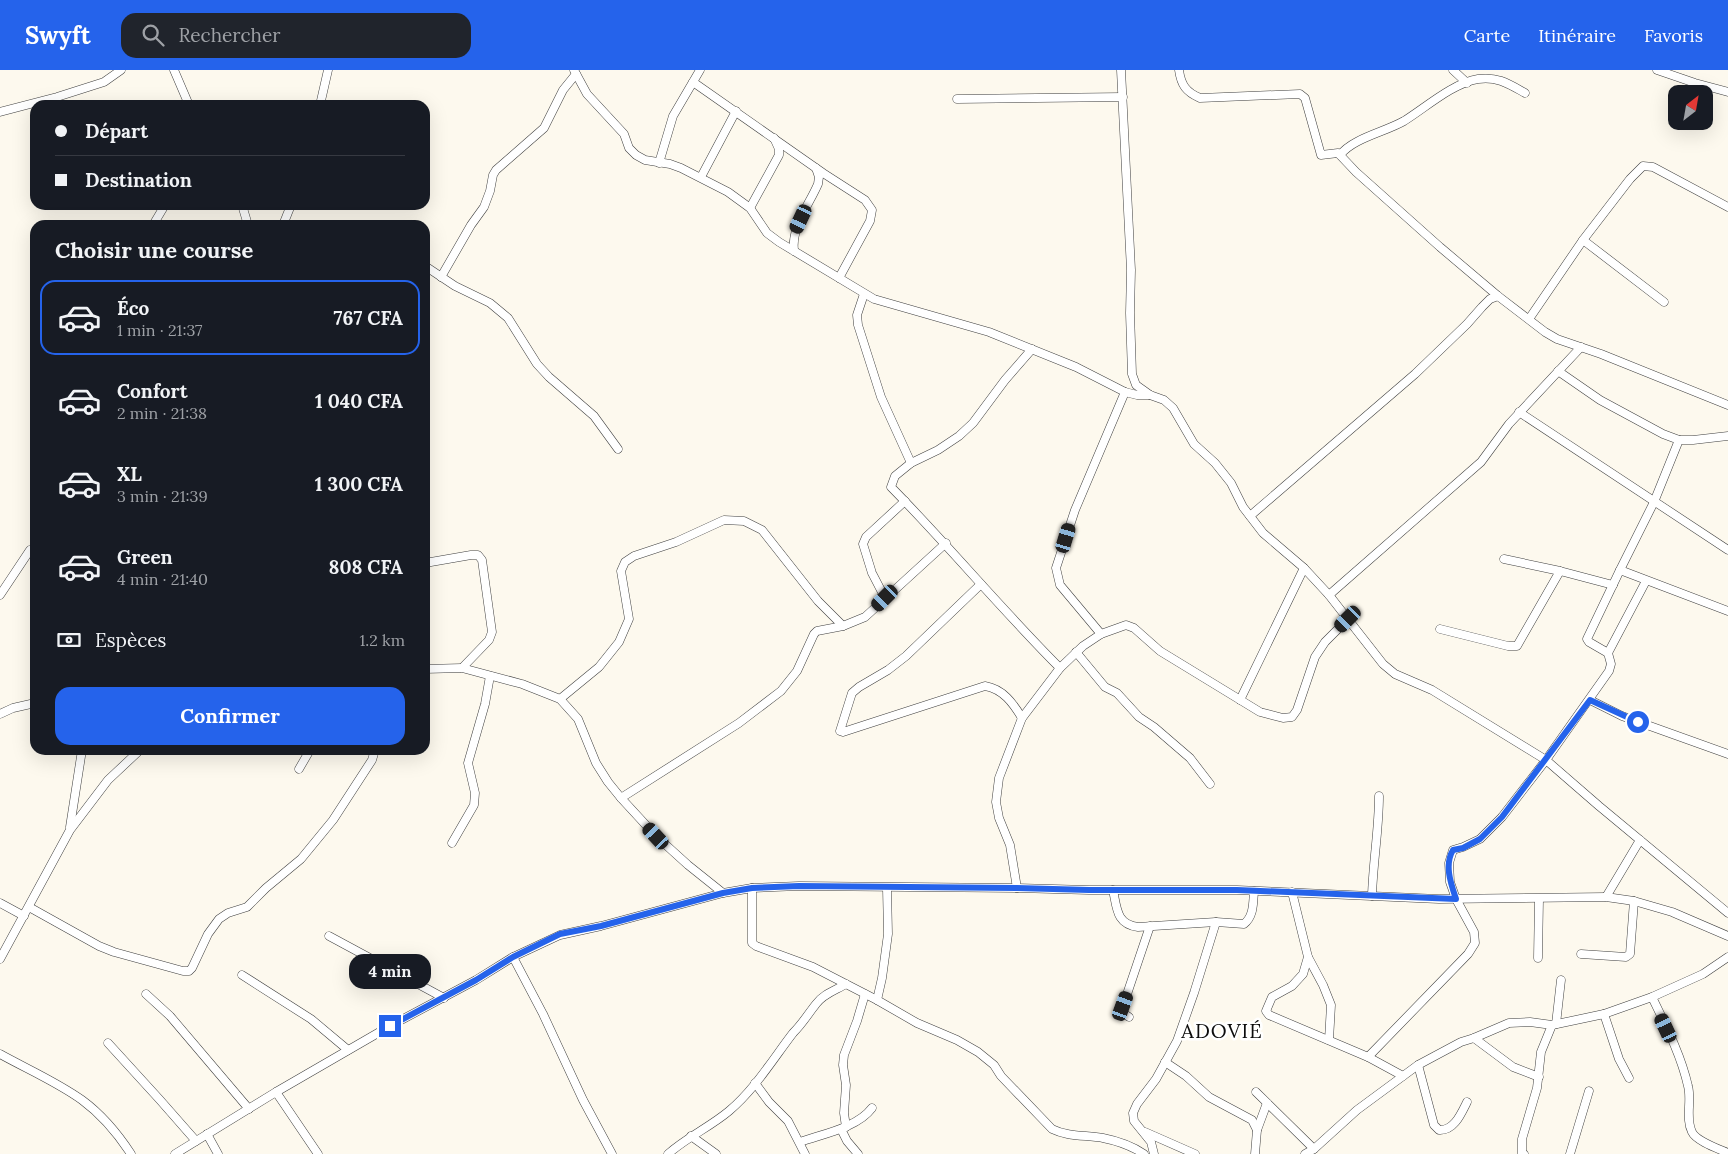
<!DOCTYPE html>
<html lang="fr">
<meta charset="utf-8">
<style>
body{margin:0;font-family:Lora,serif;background:#20242c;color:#f1f3f6;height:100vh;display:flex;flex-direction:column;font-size:19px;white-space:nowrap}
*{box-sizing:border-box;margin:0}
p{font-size:16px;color:#9ea1a6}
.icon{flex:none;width:28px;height:28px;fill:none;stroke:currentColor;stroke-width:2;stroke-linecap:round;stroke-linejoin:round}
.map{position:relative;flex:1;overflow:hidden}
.details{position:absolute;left:30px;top:150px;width:400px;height:535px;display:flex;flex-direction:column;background:#171b24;border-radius:15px;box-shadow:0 5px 20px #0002}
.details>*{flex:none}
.hud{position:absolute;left:30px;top:30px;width:400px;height:110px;border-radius:15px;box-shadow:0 5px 20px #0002;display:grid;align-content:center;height:110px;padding:0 25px;background:#171b24}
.needle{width:32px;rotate:31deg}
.controls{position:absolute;left:1668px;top:15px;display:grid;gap:10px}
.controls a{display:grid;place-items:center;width:45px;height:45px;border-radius:10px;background:#171b24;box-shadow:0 5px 20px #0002;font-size:25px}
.end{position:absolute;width:22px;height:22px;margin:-11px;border:6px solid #2563eb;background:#fff;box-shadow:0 0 0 2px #fff}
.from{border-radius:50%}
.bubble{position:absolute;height:35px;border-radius:15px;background:#171b24;box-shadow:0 5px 20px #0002;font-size:16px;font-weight:700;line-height:35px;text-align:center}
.car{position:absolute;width:15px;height:30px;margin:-15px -8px;border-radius:6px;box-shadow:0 0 4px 1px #0007;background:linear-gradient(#222 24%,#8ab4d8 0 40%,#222 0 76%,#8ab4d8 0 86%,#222 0)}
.hud b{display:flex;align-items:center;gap:18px;height:48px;font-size:19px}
.hud b+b{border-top:1px solid #363941}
.hud i{width:12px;height:12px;background:#f1f3f6}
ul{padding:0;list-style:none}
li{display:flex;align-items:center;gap:15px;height:75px;margin:0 10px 8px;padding:0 15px;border:2px solid transparent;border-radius:15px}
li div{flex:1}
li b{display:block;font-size:19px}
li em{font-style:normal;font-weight:700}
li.selected{border-color:#2563eb}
li>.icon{width:45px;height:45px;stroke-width:1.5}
h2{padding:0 25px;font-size:22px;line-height:60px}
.pay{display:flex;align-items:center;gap:12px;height:55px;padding:0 25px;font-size:19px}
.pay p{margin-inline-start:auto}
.button{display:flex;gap:10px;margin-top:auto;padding:10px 25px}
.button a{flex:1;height:58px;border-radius:15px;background:#2563eb;color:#fff;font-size:20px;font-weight:700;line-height:58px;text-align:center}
header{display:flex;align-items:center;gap:30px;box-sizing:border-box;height:70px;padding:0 25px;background:#2563eb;color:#fff}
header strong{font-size:24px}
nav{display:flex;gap:28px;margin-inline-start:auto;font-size:18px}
.search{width:350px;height:45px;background:#20242c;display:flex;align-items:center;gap:12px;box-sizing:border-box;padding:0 18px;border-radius:15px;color:#9ea1a6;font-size:19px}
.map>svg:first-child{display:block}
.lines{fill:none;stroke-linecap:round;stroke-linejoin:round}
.minor-casing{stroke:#3f3f3f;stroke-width:9}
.minor{stroke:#fff;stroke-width:8}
.route{stroke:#2563eb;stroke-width:6}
.labels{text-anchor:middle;stroke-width:5;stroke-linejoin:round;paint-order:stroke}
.quarter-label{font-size:20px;letter-spacing:1px;fill:#0c0c0c;stroke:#fff}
</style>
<header>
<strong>Swyft</strong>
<div class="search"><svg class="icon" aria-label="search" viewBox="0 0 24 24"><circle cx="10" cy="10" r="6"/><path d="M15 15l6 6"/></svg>Rechercher</div>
<nav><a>Carte</a><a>Itinéraire</a><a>Favoris</a></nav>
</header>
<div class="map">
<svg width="1728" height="1084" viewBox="0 0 1728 1084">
<rect width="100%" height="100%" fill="#fdf9ee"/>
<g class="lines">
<g class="minor-casing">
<g id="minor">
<path d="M 174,0 L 189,35"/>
<path d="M 574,0 L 587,24 L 624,64 L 629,78 L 636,85 L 645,90 L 670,94 L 681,98 L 728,122 L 750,138 L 767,163 L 779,172 L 874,229 L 989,262 L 1076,297 L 1125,322 L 1137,325 L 1150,325"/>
<path d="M 1121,0 L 1131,200 L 1130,243 L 1132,304 L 1136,315 L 1150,325 L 1164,330 L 1173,338 L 1194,374 L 1215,393 L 1231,413 L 1243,437 L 1263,463 L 1304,498 L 1329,525 L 1383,594 L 1395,604 L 1432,620 L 1546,690 L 1599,736 L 1728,843"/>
<path d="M 1179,0 C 1181,15 1186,22 1200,28 L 1300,24 L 1305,28 L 1321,85 L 1338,83 L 1356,102 L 1440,177 L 1498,226 L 1545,262 L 1557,269 L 1601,284 L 1728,335"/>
<path d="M 1453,0 L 1467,13"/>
<path d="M 1657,0 L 1695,13 L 1728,22"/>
<path d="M 693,12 L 823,103 L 865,130 L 872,140 L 870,151 L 839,208"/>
<path d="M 957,29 L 1123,27"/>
<path d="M 320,35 L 328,0"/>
<path d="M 0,42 L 57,27 L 104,12 L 121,0"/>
<path d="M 1340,85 C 1353,68 1385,62 1404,51 C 1425,38 1453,13 1478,9 C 1497,6 1509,14 1525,23"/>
<path d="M 659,93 L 673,46 L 700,0"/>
<path d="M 701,107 L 736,41"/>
<path d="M 242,135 L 248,155"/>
<path d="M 750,138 L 779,85 L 779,79 L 774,68"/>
<path d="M 153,155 L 165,135"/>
<path d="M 283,155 L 291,135"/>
<path d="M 1583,170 L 1664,232"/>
<path d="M 794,181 C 791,157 809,135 818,114 L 819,107 L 816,98"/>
<path d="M 425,196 L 455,216 L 490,233 L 508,248 L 537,294 L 549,307 L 594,346 L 618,379"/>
<path d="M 441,207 L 471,155 L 484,137 L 490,121 L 493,105 L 496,100 L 544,58 L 563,20 L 576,4"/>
<path d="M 864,224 L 857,245 L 858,255 L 881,327 L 911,393"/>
<path d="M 1529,249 L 1583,170 L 1630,109 L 1643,96 L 1653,97 L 1728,137"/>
<path d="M 1032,279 L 1005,310 L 973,353 L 959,366 L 938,380 L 911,393 L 895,406 L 891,417 C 949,476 1001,539 1060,598"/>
<path d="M 1558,301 L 1600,330 L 1663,364 L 1679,370 L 1693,370 L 1728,366"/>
<path d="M 1519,342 L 1728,480"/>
<path d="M 1250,446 L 1415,304 L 1467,254 L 1482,237 L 1490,229 L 1498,226"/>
<path d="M 1504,489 L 1560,501 L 1613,515"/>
<path d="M 425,493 L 471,485 L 478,485 L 482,490 L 492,562 L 489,570 L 462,598"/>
<path d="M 1620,500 L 1654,432 L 1679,370"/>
<path d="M 981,514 L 906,586 L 888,600 L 859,617 L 852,623 L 840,661 L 843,662 L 985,616 C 1003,619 1013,633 1022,648"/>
<path d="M 0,525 L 30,480"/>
<path d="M 1329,525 L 1481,392 L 1509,354 L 1581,277"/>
<path d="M 885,528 L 872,503 L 863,474 L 866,467 L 905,431"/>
<path d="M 1440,559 L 1508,576 L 1517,576 L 1560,501"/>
<path d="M 1101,564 L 1060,515 L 1056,498 L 1075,440 L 1125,322"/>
<path d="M 1076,582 L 1105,617 L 1117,623 L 1139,647 L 1154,657 L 1190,688 L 1210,714"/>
<path d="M 1608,583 L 1646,511"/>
<path d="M 425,599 L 462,598 L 522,614 L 560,629 L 578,649 L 596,693 L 608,712 L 621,728 L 656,766 L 688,795 L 723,823"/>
<path d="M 560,629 L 599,597 L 619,572 L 629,549 L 621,501 L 625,492 L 634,486 L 676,472 L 724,450 L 744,451 L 762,460 L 818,531 L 843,556"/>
<path d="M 1240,630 L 1304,498"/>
<path d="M 1590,630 L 1622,646 L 1728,684"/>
<path d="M 0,644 L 13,638 L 35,633"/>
<path d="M 299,699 L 310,680"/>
<path d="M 621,728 L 739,653 L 781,621 L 797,601 L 814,564 L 817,561 L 843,556 L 865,547 L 946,473"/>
<path d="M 70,757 L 82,680"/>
<path d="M 452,773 L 474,735 L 475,723 L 468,693 L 485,634 L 490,606"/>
<path d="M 752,818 L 752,873 L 756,876 L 813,897 L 877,930"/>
<path d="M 887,818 L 888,864 L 882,908 L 877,930 L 917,953 L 957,970 L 978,982 L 994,995 L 1001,1006 L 1052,1059 C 1068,1067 1086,1065 1103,1068 C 1118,1071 1132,1076 1144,1084"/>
<path d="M 1017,818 L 1010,775 L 999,748 L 996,732 L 999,708 L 1022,648 L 1060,598 L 1083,576 L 1101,564 L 1126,555 L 1134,558 L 1160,581 L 1260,642 L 1283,648 L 1292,647 L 1297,640 L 1315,587 L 1325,572 L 1348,549"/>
<path d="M 1113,820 C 1117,838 1116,854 1138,857 L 1216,852 L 1244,854 C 1254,846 1253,833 1254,821"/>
<path d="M 1292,822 L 1308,887 L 1303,904 L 1292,916 L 1272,927 L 1266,941 L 1269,945 L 1368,987 L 1403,1006"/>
<path d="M 1372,826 C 1373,792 1379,759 1379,726"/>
<path d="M 1606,827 L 1640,770"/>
<path d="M 0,833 L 24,846"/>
<path d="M 29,837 L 99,876 L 114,882 L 183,901 L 189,901 L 192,898 L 208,864 L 219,849 L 228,843 L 247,837 L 266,818 L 301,789 L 333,750 L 372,690 L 375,680"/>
<path d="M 329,866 L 444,928"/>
<path d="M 1581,884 L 1626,887 L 1630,884 L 1634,831"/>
<path d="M 513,887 L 543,944 L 583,1030 L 612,1084"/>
<path d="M 1308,887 L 1323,915 L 1331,935 L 1329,970"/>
<path d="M 1538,888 L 1539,829"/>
<path d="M 0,889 L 70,760 L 108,710 L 140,680"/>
<path d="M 242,905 L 311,949 L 348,980"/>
<path d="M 146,924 L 170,946 L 249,1039"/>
<path d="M 1652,927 C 1666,956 1681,985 1688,1016 C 1692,1031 1685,1048 1692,1062 C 1696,1071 1719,1079 1728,1083"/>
<path d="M 1604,944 L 1619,989 L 1629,1008"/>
<path d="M 1129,947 L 1123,943 L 1123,936 L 1150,856"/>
<path d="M 1556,954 L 1561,910"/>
<path d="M 1474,968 L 1513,997 L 1539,1007"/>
<path d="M 108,973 L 160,1030 L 196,1071"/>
<path d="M 0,984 C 27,999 57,1012 82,1030 C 101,1044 118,1064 131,1084"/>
<path d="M 1368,987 L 1468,884 L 1475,873 L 1474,862 L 1456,829 L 1450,812 L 1449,793 L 1453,780 L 1463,777 L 1480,769 L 1502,747 L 1546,690 L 1609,601 L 1611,594 L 1608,583 L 1589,572 L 1587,569 L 1620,500 L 1728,541"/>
<path d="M 1165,992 L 1186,1006 L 1209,1027 L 1252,1050 L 1257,1060 L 1255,1084"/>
<path d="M 1418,995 L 1434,1055 L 1439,1060 C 1454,1061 1461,1044 1467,1032"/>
<path d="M 755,1013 L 769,1032 L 788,1051 L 805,1084"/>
<path d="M 276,1022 L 318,1084"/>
<path d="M 1256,1022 L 1314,1079"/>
<path d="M 846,1057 L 844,1043 L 846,1015 L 843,995 L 844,985 L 857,951 L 865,924"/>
<path d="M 841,1059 L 847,1071 L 858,1084"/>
<path d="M 1257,1060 L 1267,1033"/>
<path d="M 1145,1062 L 1195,1084"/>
<path d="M 207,1064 L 218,1084"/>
<path d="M 691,1066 L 716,1084"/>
<path d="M 800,1072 C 822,1064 857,1058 872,1038"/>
<path d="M 175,1084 L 276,1022 L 390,956 L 476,910 L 513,887 L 560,865 L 601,856 L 723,823 L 752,818 L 799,816 L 1017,818 L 1089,820 L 1237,820 L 1439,829 L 1606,827 L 1634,831 L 1672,842 L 1728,866"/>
<path d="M 668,1084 C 687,1067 710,1057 729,1041 C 755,1019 773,989 793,963 C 803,953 808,944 816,934 C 823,924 836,920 846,914"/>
<path d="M 1154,1084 L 1151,1072 L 1134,1051 L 1133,1043 L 1137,1034 L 1156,1009 L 1177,971 L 1194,923 L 1216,852"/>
<path d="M 1305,1084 L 1314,1079 L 1357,1040 L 1418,995 L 1461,972 L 1474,968 L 1509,953 L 1530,952 L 1552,955 L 1604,944 L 1652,927 L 1703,904 L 1728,887"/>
<path d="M 1524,1084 L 1522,1083 L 1522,1069 L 1537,1018 L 1541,982 L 1552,955"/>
<path d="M 1570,1084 L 1589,1021"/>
</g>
</g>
<use href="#minor" class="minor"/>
</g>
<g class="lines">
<path class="route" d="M 390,956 L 476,910 L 513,887 L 560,864 L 601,856 L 723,823 L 752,818 L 799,816 L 1017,818 L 1089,820 L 1237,820 L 1456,829 C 1451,814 1444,795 1453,780 L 1463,778 L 1480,769 L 1502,747 L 1590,630 L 1638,652"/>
</g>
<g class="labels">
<g class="quarter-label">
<text x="1222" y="968">ADOVIÉ</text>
</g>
</g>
</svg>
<div class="controls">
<a><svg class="needle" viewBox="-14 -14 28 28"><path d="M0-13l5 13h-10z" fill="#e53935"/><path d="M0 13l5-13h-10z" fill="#9ea1a6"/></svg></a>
</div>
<i class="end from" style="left:1638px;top:652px"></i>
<i class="end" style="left:390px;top:956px"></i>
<div class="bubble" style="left:349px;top:884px;width:82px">4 min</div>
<i class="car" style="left:801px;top:149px;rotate:205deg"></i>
<i class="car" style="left:1066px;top:468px;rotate:17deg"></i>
<i class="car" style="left:885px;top:528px;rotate:225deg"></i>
<i class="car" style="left:1348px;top:549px;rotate:225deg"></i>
<i class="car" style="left:656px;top:766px;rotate:317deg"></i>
<i class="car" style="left:1123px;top:936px;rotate:20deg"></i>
<i class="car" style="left:1666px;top:958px;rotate:335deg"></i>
<div class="hud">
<b><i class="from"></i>Départ</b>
<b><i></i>Destination</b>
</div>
<section class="details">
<h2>Choisir une course</h2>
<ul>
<li class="selected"><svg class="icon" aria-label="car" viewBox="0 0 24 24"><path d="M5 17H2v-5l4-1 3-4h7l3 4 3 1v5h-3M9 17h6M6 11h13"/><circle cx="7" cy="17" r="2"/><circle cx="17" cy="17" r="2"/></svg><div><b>Éco</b><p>1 min · 21:37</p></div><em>767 CFA</em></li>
<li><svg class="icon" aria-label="car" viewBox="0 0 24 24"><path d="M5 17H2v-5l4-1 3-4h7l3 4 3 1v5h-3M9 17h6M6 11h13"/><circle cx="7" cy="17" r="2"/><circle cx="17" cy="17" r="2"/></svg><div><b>Confort</b><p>2 min · 21:38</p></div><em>1 040 CFA</em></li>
<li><svg class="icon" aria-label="car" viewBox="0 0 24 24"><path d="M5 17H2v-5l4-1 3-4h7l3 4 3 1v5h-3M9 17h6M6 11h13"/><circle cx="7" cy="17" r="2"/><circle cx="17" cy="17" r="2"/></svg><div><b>XL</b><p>3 min · 21:39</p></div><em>1 300 CFA</em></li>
<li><svg class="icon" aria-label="car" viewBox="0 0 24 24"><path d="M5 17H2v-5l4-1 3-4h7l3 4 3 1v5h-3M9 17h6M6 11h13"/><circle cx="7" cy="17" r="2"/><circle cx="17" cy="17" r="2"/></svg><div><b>Green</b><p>4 min · 21:40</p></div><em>808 CFA</em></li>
</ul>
<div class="pay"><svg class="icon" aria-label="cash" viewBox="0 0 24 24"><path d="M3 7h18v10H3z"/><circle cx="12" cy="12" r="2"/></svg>Espèces<p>1.2 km</p></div>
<div class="button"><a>Confirmer</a></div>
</section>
</div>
